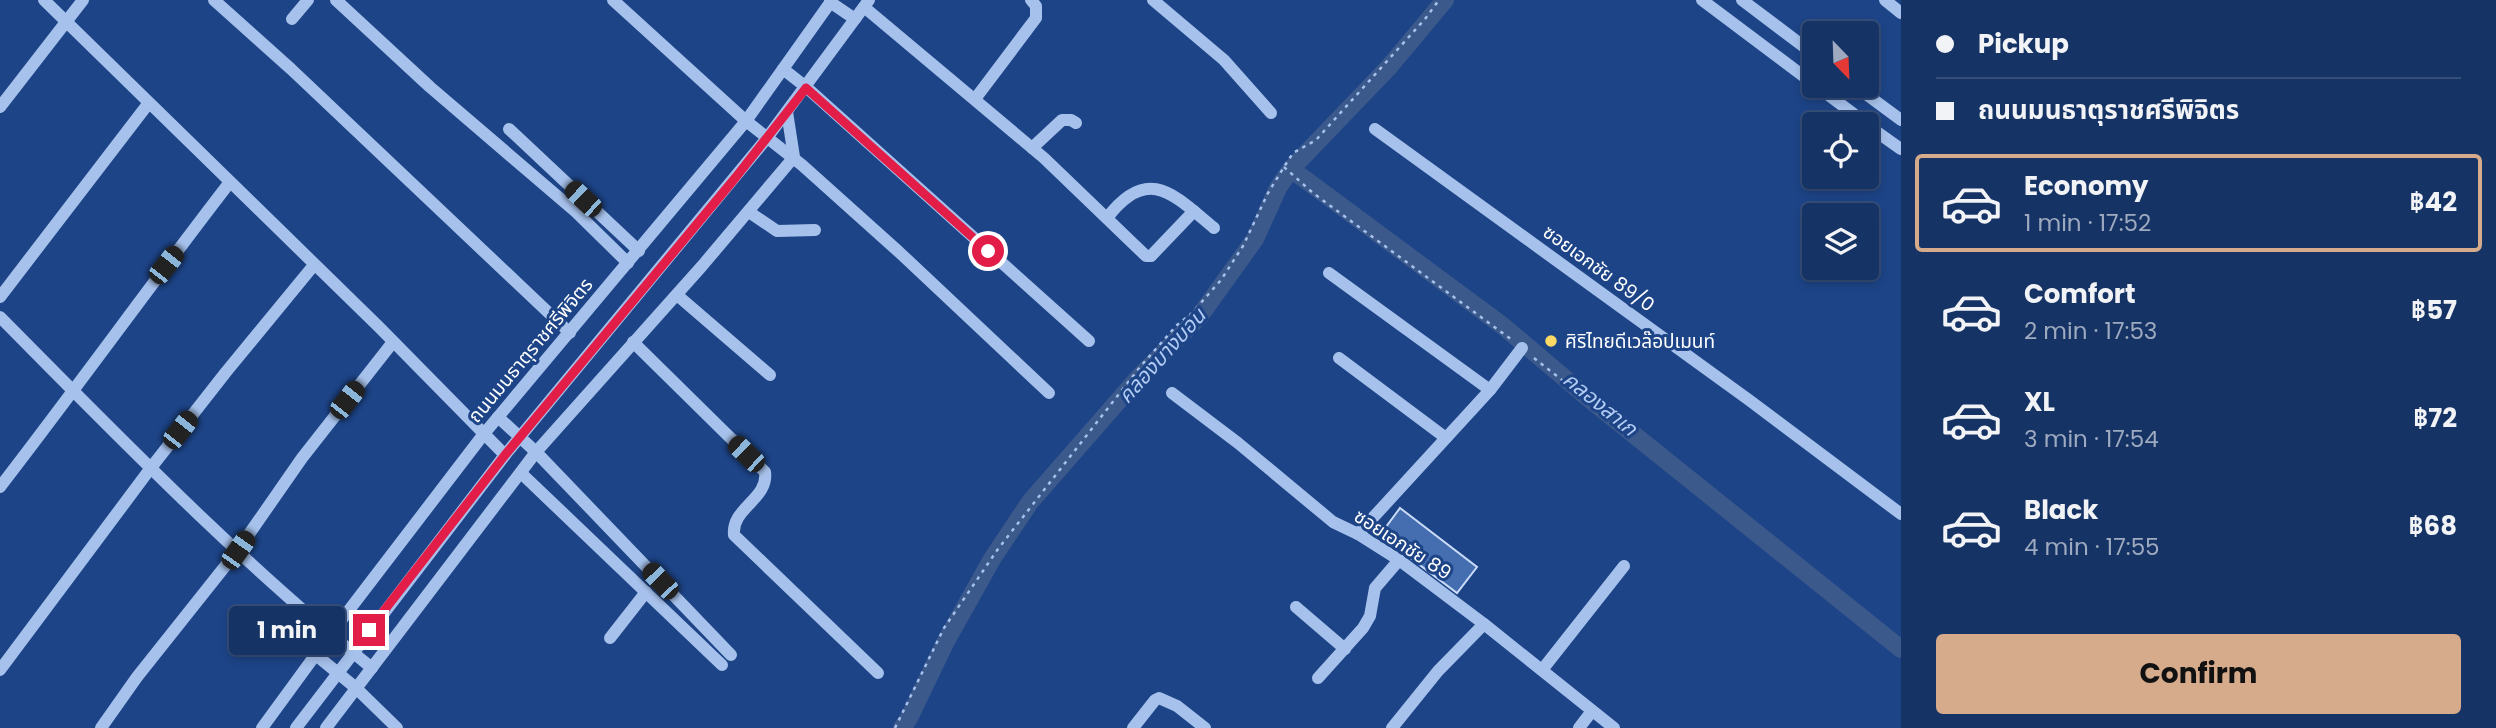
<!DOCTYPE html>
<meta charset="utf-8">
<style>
body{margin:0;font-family:Poppins,"Noto Sans Thai",sans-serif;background:#1f3b6b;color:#f1f3f6;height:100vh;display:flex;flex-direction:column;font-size:26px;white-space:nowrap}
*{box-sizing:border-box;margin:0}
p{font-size:23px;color:#9eaabf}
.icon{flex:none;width:38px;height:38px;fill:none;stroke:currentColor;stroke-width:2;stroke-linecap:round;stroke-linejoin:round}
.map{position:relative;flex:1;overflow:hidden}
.sheet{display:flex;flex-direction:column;background:#163365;width:595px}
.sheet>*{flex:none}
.banner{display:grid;align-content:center;height:154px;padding:0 35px;background:#163365}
.needle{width:46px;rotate:157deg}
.fabs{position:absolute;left:1802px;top:21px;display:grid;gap:14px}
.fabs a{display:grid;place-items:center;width:77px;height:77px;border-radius:7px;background:#163365;box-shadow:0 4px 10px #0003,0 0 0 2px #354e79;font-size:35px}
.end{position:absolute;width:32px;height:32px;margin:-16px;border:9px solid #e11d48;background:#fff;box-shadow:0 0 0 4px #fff}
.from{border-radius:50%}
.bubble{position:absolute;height:49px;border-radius:7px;background:#163365;box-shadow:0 4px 10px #0003,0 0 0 2px #354e79;font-size:23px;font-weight:700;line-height:49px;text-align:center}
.car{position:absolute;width:21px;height:42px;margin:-21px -10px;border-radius:9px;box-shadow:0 0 5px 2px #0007;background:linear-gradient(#222 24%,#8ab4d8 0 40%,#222 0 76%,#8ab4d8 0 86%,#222 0)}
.banner b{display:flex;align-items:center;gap:24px;height:66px;font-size:26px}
.banner b+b{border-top:2px solid #354e79}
.banner i{width:18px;height:18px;background:#f1f3f6}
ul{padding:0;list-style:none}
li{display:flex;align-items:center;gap:21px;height:98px;margin:0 14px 10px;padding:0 21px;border:4px solid transparent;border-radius:7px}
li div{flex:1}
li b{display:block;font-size:26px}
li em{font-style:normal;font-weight:700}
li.on{border-color:#d6ab8b}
li>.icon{width:63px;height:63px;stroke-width:1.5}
.action{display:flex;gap:14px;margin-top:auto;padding:14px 35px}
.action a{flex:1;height:80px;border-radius:7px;background:#d6ab8b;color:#111;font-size:28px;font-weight:700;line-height:80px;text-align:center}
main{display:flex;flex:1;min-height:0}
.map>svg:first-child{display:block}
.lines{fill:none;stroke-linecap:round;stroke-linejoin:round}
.canal{stroke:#3c598b;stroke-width:18}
.building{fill:#456eb0;stroke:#cbdcf8;stroke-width:2}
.path{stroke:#a6c1eb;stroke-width:2.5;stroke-dasharray:3.5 5;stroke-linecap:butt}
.minor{stroke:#a6c1eb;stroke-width:12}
.route{stroke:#e11d48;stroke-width:9}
.poi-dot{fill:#fbd964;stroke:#1d4487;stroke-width:2.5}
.labels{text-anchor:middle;stroke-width:6;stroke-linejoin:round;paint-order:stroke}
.street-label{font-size:19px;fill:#fff;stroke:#1d4487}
.poi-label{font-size:19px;fill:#fff;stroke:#1d4487;text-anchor:start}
.water-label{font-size:21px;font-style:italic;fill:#b1cbf3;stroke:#1d4487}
</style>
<main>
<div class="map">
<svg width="1901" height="728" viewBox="0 0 1901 728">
<rect width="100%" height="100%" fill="#1d4487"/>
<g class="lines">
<g class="canal">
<path d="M 1291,169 L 1503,326 L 1587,397 L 1901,649"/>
<path d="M 902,728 L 909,718 L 945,643 L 992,559 L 1030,502 L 1140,376 L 1199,317 L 1255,239 L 1278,188 L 1291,169 L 1389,67 L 1445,0"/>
</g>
</g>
<path class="building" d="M 1400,508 L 1477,567 L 1457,593 L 1380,535 Z"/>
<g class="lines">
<g class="path">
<path d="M 1284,167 L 1313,193 L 1512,340"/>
<path d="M 1534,358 L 1590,402"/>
<path d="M 895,728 L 944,628 L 998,549 L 1140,367 L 1177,325 L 1192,313 L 1221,280 L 1243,246 L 1268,193 L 1284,167 L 1293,153 L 1316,140 L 1425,19 L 1439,0"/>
</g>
<g class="minor">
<path d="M 44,0 L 379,327 L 505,455"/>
<path d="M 214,0 L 291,69 L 570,333"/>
<path d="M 336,0 L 430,87 L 576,212 L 628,263"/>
<path d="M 613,0 L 746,121 L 802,165 L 899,252 L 1049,393"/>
<path d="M 1153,0 L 1224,60 L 1271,113"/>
<path d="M 1702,0 L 1867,124"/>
<path d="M 1742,0 L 1815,55"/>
<path d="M 1885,0 L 1901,13"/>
<path d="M 830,2 L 855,19"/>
<path d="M 864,7 L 1044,158 L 1146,256 L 1151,256 L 1194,211"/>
<path d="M 292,19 L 308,0"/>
<path d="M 783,69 L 806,87 L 1089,341"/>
<path d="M 1855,86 L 1901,120"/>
<path d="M 975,99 L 1036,18 L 1036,6 L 1031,0"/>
<path d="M 0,107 L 83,0"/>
<path d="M 1867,125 L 1901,149"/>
<path d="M 509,129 L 639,251"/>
<path d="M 1375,129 L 1749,400 L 1901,514"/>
<path d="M 1032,148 L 1062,120 L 1071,120 L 1076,123"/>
<path d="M 749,212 L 777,231 L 815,230"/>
<path d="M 1107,218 C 1148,164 1174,195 1214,228"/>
<path d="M 1329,273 L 1490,390"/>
<path d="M 677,295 L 770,375"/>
<path d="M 0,297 L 148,104"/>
<path d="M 0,317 C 120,438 239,561 372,668"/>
<path d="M 633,342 L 765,472 C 769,499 731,508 734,535 L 878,673"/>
<path d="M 1339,358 L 1446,438"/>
<path d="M 1172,393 L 1238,443 L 1333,522 L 1358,534 L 1399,560 L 1484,624 L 1614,728"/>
<path d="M 498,417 L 536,452 L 731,655"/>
<path d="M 521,473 L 722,665"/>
<path d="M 0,487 C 78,386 152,283 230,182"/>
<path d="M 1358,534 L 1490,390 L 1522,348"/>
<path d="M 1296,607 L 1345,649"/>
<path d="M 610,638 L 646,592"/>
<path d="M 316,655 L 356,688 L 397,728"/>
<path d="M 0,670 L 150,469 L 226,372 L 314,265"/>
<path d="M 1542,670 L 1624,566"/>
<path d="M 1318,678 L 1363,628 L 1370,616 L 1375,588 L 1399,560"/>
<path d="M 101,728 L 137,677 L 238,550 L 302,458 L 393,342"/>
<path d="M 262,728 L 330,635 L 483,435 L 746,121 L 832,0"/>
<path d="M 296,728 L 505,455 L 767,138 L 869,0"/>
<path d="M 326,728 L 536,452 L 702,266 L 794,157 L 787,112"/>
<path d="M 1133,728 L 1155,700 L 1159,698 L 1177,706 L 1205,728"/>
<path d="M 1392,728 L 1438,671 L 1484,624"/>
<path d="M 1579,728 L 1592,711"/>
</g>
</g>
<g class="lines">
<path class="route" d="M 369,630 L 505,455 L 736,177 L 806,88 L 988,251"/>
</g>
<circle class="poi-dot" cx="1551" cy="341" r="7"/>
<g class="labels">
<g class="street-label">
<text transform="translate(1599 268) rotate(36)" y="7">ซอยเอกชัย 89/0</text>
<text transform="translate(530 350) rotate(-50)" y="7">ถนนมนธาตุราชศรีพิจิตร</text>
<text transform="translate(1403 544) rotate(33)" y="7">ซอยเอกชัย 89</text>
</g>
<g class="poi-label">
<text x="1565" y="348">ศิริไทยดีเวล๊อปเมนท์</text>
</g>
<g class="water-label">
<text transform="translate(1162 356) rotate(-48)" y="7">คลองบางบอน</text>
<text transform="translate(1600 404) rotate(39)" y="7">คลองสาเก</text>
</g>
</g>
</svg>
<div class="fabs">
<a><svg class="needle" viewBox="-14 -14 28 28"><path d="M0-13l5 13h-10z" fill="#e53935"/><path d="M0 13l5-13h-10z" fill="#9eaabf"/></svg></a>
<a><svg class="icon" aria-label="locate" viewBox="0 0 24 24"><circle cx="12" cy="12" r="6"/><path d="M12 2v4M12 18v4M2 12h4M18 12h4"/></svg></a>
<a><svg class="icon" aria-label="layers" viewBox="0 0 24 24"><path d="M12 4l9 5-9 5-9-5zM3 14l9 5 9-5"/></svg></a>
</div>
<i class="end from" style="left:988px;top:251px"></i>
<i class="end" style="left:369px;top:630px"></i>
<div class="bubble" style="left:229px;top:606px;width:116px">1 min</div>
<i class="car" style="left:583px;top:199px;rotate:313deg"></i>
<i class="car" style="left:166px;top:265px;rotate:38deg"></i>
<i class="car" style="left:347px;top:400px;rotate:38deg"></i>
<i class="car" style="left:180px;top:430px;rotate:38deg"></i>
<i class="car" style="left:746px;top:454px;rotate:314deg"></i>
<i class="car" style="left:238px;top:550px;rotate:35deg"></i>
<i class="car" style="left:660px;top:581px;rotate:316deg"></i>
</div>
<section class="sheet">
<div class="banner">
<b><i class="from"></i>Pickup</b>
<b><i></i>ถนนมนธาตุราชศรีพิจิตร</b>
</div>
<ul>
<li class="on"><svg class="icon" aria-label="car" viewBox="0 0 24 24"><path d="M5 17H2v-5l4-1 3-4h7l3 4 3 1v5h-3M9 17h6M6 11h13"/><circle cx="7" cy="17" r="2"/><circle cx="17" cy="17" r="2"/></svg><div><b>Economy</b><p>1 min · 17:52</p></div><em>฿42</em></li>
<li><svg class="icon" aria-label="car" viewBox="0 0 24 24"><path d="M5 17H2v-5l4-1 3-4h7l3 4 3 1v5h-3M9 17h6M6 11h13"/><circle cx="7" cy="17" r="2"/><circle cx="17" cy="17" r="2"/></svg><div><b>Comfort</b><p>2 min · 17:53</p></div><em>฿57</em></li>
<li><svg class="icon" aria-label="car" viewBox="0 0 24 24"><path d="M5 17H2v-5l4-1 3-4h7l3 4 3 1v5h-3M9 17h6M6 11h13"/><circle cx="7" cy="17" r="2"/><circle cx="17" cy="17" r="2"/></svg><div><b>XL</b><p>3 min · 17:54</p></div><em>฿72</em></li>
<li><svg class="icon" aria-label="car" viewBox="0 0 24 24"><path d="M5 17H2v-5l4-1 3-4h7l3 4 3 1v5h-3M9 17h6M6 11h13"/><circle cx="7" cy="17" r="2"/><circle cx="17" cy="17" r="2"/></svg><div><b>Black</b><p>4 min · 17:55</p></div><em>฿68</em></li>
</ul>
<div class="action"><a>Confirm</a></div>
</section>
</main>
